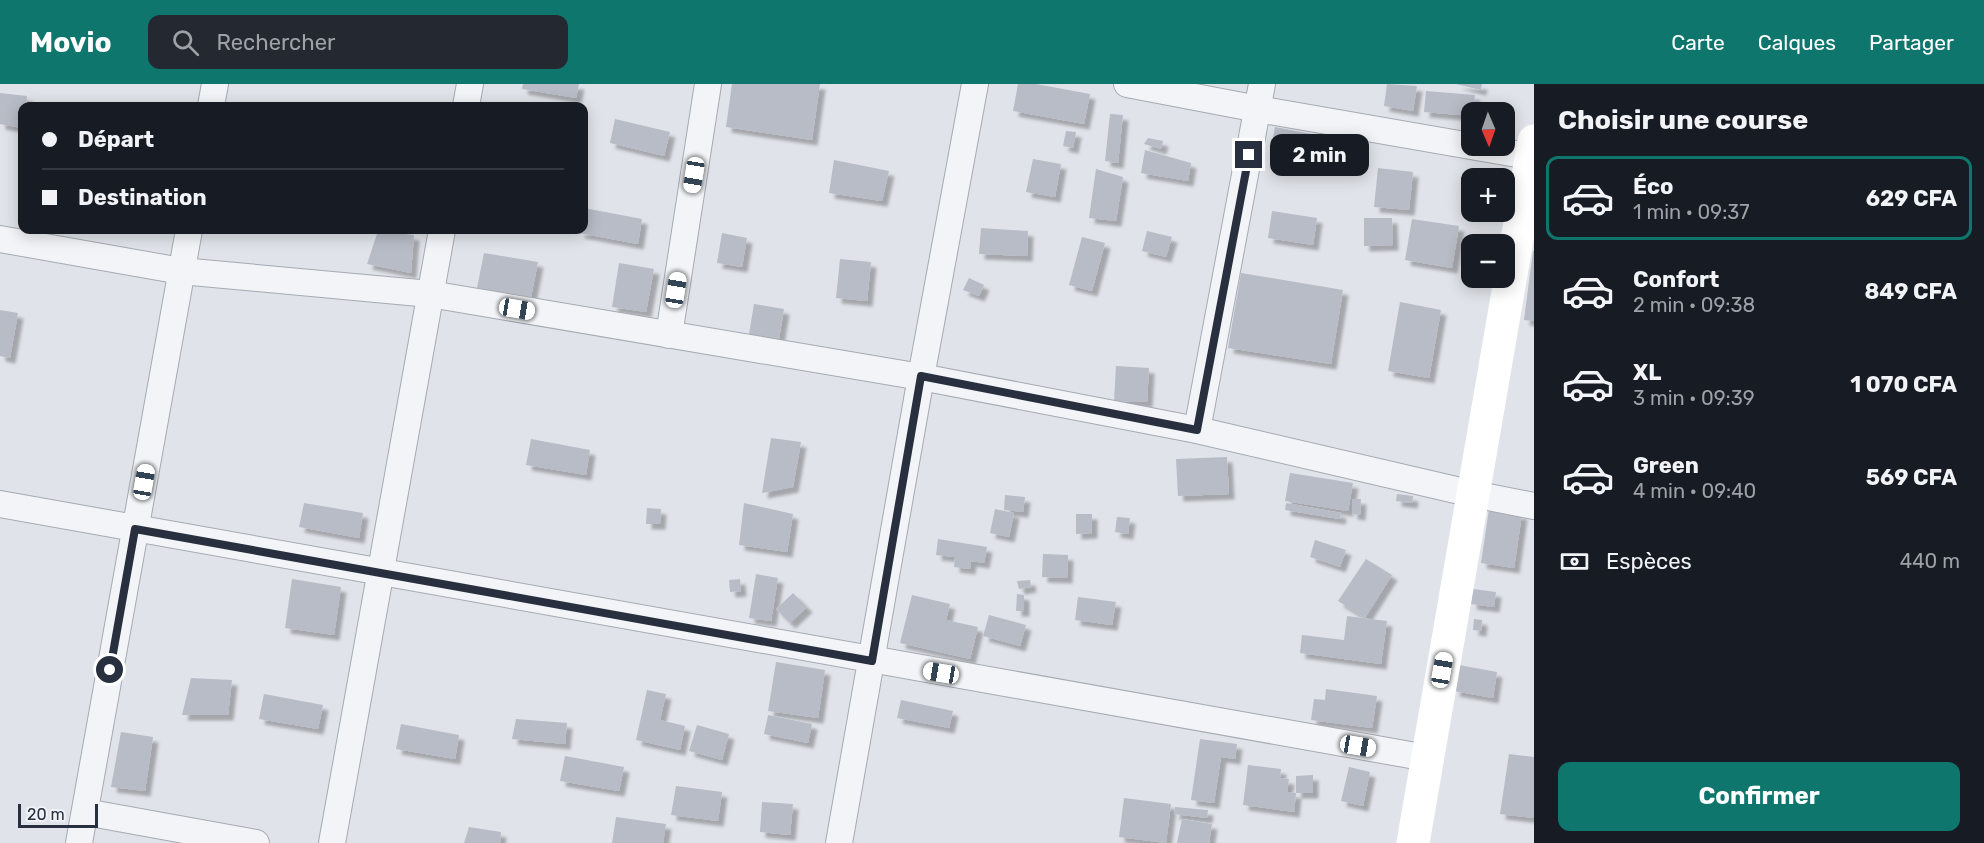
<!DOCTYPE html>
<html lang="fr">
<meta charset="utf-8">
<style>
body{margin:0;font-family:Rubik,sans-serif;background:#242831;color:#f1f3f6;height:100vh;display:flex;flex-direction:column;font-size:22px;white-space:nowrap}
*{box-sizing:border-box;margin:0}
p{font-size:20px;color:#9ea1a6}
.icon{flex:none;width:33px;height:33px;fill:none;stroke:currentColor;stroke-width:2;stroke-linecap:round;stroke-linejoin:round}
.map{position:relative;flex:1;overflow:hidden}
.side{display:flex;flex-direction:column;background:#171b24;width:450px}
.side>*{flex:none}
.hud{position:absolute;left:18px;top:18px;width:570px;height:132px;border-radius:12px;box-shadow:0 3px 15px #0003;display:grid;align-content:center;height:132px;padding:0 24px;background:#171b24}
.needle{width:39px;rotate:178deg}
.controls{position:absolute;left:1461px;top:18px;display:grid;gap:12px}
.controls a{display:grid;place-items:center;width:54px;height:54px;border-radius:12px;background:#171b24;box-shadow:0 3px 15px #0003;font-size:30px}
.scale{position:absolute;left:18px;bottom:15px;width:80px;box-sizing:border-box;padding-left:6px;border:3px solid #283040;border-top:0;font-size:16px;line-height:21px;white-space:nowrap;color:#283040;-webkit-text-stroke:4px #eff2f6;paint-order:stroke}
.end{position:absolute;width:27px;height:27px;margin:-14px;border:8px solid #283040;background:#fff;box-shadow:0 0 0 3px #fff}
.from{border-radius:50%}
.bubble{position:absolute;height:42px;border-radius:12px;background:#171b24;box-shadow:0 3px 15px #0003;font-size:20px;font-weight:700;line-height:42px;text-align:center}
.car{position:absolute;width:18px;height:36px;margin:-18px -9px;border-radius:8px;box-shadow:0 0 4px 2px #0007;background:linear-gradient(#fff 24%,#345 0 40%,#fff 0 76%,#345 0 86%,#fff 0)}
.hud b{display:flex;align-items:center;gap:21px;height:57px;font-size:22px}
.hud b+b{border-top:2px solid #363941}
.hud i{width:15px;height:15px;background:#f1f3f6}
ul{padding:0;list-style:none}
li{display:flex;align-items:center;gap:18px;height:84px;margin:0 12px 9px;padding:0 12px;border:3px solid transparent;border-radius:12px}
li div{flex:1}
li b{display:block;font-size:22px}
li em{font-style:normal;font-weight:700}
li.current{border-color:#0f766e}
li>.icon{width:54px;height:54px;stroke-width:1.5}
h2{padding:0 24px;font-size:27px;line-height:72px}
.pay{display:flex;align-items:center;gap:15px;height:66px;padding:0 24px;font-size:22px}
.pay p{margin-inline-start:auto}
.primary-button{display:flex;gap:12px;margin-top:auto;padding:12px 24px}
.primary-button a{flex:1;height:69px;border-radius:12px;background:#0f766e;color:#fff;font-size:24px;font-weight:700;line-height:69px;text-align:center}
header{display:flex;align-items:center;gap:36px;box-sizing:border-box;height:84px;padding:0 30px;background:#0f766e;color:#fff}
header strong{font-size:28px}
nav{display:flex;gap:33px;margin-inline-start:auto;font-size:21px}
.search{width:420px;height:54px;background:#242831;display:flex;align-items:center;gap:15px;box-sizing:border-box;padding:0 21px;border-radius:12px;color:#9ea1a6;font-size:22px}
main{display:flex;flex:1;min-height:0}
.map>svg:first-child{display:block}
.building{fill:#b7bcc6;filter:url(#shadow)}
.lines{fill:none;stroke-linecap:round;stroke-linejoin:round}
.minor-casing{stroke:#a5aab3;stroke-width:28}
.minor{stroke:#f2f4f7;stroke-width:26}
.secondary{stroke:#fff;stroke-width:33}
.route{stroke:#283040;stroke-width:8}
</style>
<header>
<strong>Movio</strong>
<div class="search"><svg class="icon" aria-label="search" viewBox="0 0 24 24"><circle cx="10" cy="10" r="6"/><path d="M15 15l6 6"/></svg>Rechercher</div>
<nav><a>Carte</a><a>Calques</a><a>Partager</a></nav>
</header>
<main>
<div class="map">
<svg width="1534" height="759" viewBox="0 0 1534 759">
<defs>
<filter id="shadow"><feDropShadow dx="5.5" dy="5.5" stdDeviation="1.5" flood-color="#0004"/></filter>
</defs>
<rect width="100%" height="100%" fill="#e0e3e9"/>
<g class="building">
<path d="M 523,0 L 579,0 L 576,14 L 522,5 Z"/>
<path d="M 732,0 L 820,0 L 812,56 L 726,43 Z"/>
<path d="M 1018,0 L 1036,0 L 1090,10 L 1084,40 L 1013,27 Z"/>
<path d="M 1387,0 L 1417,2 L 1413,27 L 1384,22 Z"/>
<path d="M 1456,0 L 1482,0 L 1481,6 Z"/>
<path d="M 1426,7 L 1475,11 L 1473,28 L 1472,28 L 1472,32 L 1424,28 Z"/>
<path d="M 0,9 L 27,12 L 26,22 L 22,22 L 22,44 L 0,40 Z"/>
<path d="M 1110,30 L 1123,31 L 1118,79 L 1105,77 Z"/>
<path d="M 615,35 L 670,48 L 664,72 L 610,59 Z"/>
<path d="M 1275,43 L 1317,51 L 1313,74 L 1271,65 Z"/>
<path d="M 1066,47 L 1076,48 L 1073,64 L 1063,62 Z"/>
<path d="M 1148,54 L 1163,57 L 1161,65 L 1144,60 Z"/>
<path d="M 1145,66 L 1191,79 L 1188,97 L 1141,89 Z"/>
<path d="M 1033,75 L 1061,80 L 1055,113 L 1026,108 Z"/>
<path d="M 834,76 L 889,87 L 882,117 L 829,109 Z"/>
<path d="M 1378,84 L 1413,88 L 1409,126 L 1374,123 Z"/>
<path d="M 1096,85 L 1123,93 L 1116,137 L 1089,134 Z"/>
<path d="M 584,124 L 642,135 L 638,160 L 579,149 L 579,146 L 584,146 Z"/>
<path d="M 1272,127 L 1317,134 L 1313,161 L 1268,154 Z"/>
<path d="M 1364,134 L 1392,134 L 1393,161 L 1364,162 Z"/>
<path d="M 1412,135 L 1459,142 L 1452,184 L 1405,176 Z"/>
<path d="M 981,144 L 1028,147 L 1027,172 L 979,170 Z"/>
<path d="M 378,147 L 414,151 L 411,189 L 367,180 Z"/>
<path d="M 1147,147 L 1172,153 L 1166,173 L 1142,167 Z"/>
<path d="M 722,149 L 747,154 L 742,183 L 717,179 Z"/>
<path d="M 1082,153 L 1105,159 L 1092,207 L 1069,201 Z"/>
<path d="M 1533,167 L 1534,167 L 1534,237 L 1524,236 Z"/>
<path d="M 484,169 L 538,178 L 531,213 L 477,204 Z"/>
<path d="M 840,175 L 871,178 L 867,217 L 836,214 Z"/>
<path d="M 619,179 L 654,185 L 646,228 L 612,223 Z"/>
<path d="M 1241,189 L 1343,206 L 1331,280 L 1228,264 Z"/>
<path d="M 969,194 L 984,201 L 979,212 L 963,206 Z"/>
<path d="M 1400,218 L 1441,226 L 1429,294 L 1388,287 Z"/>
<path d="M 754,220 L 784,225 L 779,255 L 749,250 Z"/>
<path d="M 0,226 L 18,229 L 10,274 L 0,272 Z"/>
<path d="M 1116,282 L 1149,284 L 1147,318 L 1114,317 Z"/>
<path d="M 771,354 L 801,358 L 793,403 L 762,409 Z"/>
<path d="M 531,355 L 590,366 L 586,391 L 526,381 Z"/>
<path d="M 1227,373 L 1229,410 L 1178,412 L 1176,375 Z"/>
<path d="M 1290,389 L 1353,399 L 1348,427 L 1285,417 Z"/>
<path d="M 1397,410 L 1413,412 L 1412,419 L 1396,417 Z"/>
<path d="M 1005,411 L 1025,413 L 1023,428 L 1004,426 Z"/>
<path d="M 1352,415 L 1361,415 L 1360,431 L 1352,430 Z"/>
<path d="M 304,419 L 363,429 L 359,454 L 299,443 Z"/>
<path d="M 744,419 L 793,430 L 787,468 L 739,461 Z"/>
<path d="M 1286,419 L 1341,429 L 1340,435 L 1285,426 Z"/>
<path d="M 647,424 L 661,425 L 660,440 L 646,440 Z"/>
<path d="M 995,425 L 1014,429 L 1009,453 L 990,449 Z"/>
<path d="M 1489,425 L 1522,430 L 1514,484 L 1481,479 Z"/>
<path d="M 1076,430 L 1092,430 L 1092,449 L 1076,450 Z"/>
<path d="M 1117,433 L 1130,434 L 1128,450 L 1115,448 Z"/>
<path d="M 938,455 L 987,463 L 984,479 L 971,477 L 970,485 L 954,483 L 955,473 L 936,471 Z"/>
<path d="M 1315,456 L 1346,466 L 1340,483 L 1310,473 Z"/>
<path d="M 1043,470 L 1068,471 L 1067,494 L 1042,493 Z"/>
<path d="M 1366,475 L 1392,491 L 1365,534 L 1338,517 Z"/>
<path d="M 756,490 L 778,494 L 771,537 L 749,534 Z"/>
<path d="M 292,495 L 341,503 L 334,551 L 285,544 Z"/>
<path d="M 740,495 L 741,507 L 730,508 L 729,496 Z"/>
<path d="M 1030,496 L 1031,503 L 1019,505 L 1017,497 Z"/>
<path d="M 1473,505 L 1496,508 L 1494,523 L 1471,520 Z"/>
<path d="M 793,509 L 807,523 L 790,539 L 776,525 Z"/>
<path d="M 1017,510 L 1024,511 L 1024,527 L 1016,527 Z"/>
<path d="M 912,511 L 950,520 L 946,536 L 978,543 L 970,575 L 900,559 Z"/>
<path d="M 1078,513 L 1116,518 L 1112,541 L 1075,536 Z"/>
<path d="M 989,531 L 1026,541 L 1020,562 L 983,552 Z"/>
<path d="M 1347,532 L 1387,537 L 1381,580 L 1300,569 L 1302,551 L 1344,556 Z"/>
<path d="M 1474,535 L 1482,536 L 1481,547 L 1473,546 Z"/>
<path d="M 776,578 L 825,586 L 818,634 L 768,627 Z"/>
<path d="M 1459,581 L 1497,588 L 1493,614 L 1454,607 Z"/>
<path d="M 191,594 L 232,596 L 228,631 L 182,631 Z"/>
<path d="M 1326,605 L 1377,612 L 1372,644 L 1311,636 L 1314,615 L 1325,616 Z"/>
<path d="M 647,606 L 666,610 L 660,636 L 685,642 L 680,666 L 636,656 Z"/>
<path d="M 264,610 L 323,621 L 318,645 L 259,635 Z"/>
<path d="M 901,616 L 953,627 L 949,644 L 897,634 Z"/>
<path d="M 768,631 L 812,640 L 808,659 L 764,650 Z"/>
<path d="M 516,635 L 567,639 L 565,660 L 512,655 Z"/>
<path d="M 401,640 L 459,651 L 455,675 L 396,665 Z"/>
<path d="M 697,641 L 729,650 L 722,676 L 689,667 Z"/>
<path d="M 121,648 L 153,653 L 145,707 L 111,703 Z"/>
<path d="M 1200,655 L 1237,660 L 1235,675 L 1221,673 L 1214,719 L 1191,716 Z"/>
<path d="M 1509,670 L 1534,673 L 1534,734 L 1500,730 Z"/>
<path d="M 565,672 L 624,683 L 619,707 L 560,697 Z"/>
<path d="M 1248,681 L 1281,685 L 1280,694 L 1289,695 L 1287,708 L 1296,709 L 1294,728 L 1243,721 Z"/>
<path d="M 1349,683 L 1370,688 L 1363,722 L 1341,717 Z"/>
<path d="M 1313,691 L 1313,709 L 1296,709 L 1296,692 Z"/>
<path d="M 676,702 L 722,708 L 718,737 L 671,731 Z"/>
<path d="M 1124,714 L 1171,720 L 1166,759 L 1119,753 Z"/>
<path d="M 762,718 L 793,720 L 790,751 L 760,748 Z"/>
<path d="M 1175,723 L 1208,726 L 1207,734 L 1174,730 Z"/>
<path d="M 616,733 L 666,740 L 663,759 L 612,759 Z"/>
<path d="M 1182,735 L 1212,740 L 1209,759 L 1177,759 Z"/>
<path d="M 469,743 L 501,748 L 500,759 L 464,759 Z"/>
</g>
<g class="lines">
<g class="minor-casing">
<g id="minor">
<path d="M 1127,0 L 1258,25 L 1534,73"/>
<path d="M 211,22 L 215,0"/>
<path d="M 466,22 L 470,0"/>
<path d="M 0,155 L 181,187 L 430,210 L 921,293 L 1197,346 L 1473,410 L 1534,422"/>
<path d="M 669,251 L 708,0"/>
<path d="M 1197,346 L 1262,0"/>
<path d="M 0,420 L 1427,674"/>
<path d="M 85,728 L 256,759"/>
<path d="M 79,759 L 189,146"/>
<path d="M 332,759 L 442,146"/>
<path d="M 839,759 L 921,293 L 975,0"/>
</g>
</g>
<use href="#minor" class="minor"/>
<path class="secondary" d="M 1413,759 L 1534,57"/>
</g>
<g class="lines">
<path class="route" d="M 110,586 L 135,445 L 872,577 L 921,292 L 1197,346 L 1249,71"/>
</g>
</svg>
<div class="controls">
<a><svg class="needle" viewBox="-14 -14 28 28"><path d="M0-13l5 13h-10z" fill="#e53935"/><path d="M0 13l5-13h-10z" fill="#9ea1a6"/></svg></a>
<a>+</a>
<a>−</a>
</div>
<div class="scale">20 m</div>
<i class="end from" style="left:110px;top:586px"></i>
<i class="end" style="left:1249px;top:71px"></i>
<div class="bubble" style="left:1270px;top:50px;width:99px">2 min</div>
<i class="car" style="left:694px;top:91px;rotate:189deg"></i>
<i class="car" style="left:676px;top:206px;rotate:9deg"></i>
<i class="car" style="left:517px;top:225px;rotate:100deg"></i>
<i class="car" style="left:144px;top:398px;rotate:10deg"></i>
<i class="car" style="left:1442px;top:586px;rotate:10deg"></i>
<i class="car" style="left:941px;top:589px;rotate:280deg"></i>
<i class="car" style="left:1358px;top:662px;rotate:100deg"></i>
<div class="hud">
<b><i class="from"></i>Départ</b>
<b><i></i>Destination</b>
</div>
</div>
<section class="side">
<h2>Choisir une course</h2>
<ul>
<li class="current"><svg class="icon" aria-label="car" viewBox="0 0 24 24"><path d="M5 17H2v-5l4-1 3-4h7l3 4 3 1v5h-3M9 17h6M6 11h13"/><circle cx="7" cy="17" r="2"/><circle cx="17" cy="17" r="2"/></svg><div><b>Éco</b><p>1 min · 09:37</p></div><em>629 CFA</em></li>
<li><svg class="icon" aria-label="car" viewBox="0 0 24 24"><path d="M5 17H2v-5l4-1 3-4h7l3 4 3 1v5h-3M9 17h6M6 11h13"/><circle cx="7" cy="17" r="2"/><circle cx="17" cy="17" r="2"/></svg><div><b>Confort</b><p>2 min · 09:38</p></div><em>849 CFA</em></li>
<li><svg class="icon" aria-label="car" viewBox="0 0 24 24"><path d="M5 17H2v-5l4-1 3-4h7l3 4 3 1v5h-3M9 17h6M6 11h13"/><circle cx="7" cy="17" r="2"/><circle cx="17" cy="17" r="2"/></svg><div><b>XL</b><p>3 min · 09:39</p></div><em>1 070 CFA</em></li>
<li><svg class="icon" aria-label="car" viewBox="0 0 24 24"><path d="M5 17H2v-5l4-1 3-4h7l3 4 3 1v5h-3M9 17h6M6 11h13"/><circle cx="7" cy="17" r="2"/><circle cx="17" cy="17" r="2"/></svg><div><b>Green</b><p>4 min · 09:40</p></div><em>569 CFA</em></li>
</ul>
<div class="pay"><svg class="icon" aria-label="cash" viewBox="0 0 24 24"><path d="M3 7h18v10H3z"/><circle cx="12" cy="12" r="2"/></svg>Espèces<p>440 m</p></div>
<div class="primary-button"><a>Confirmer</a></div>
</section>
</main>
